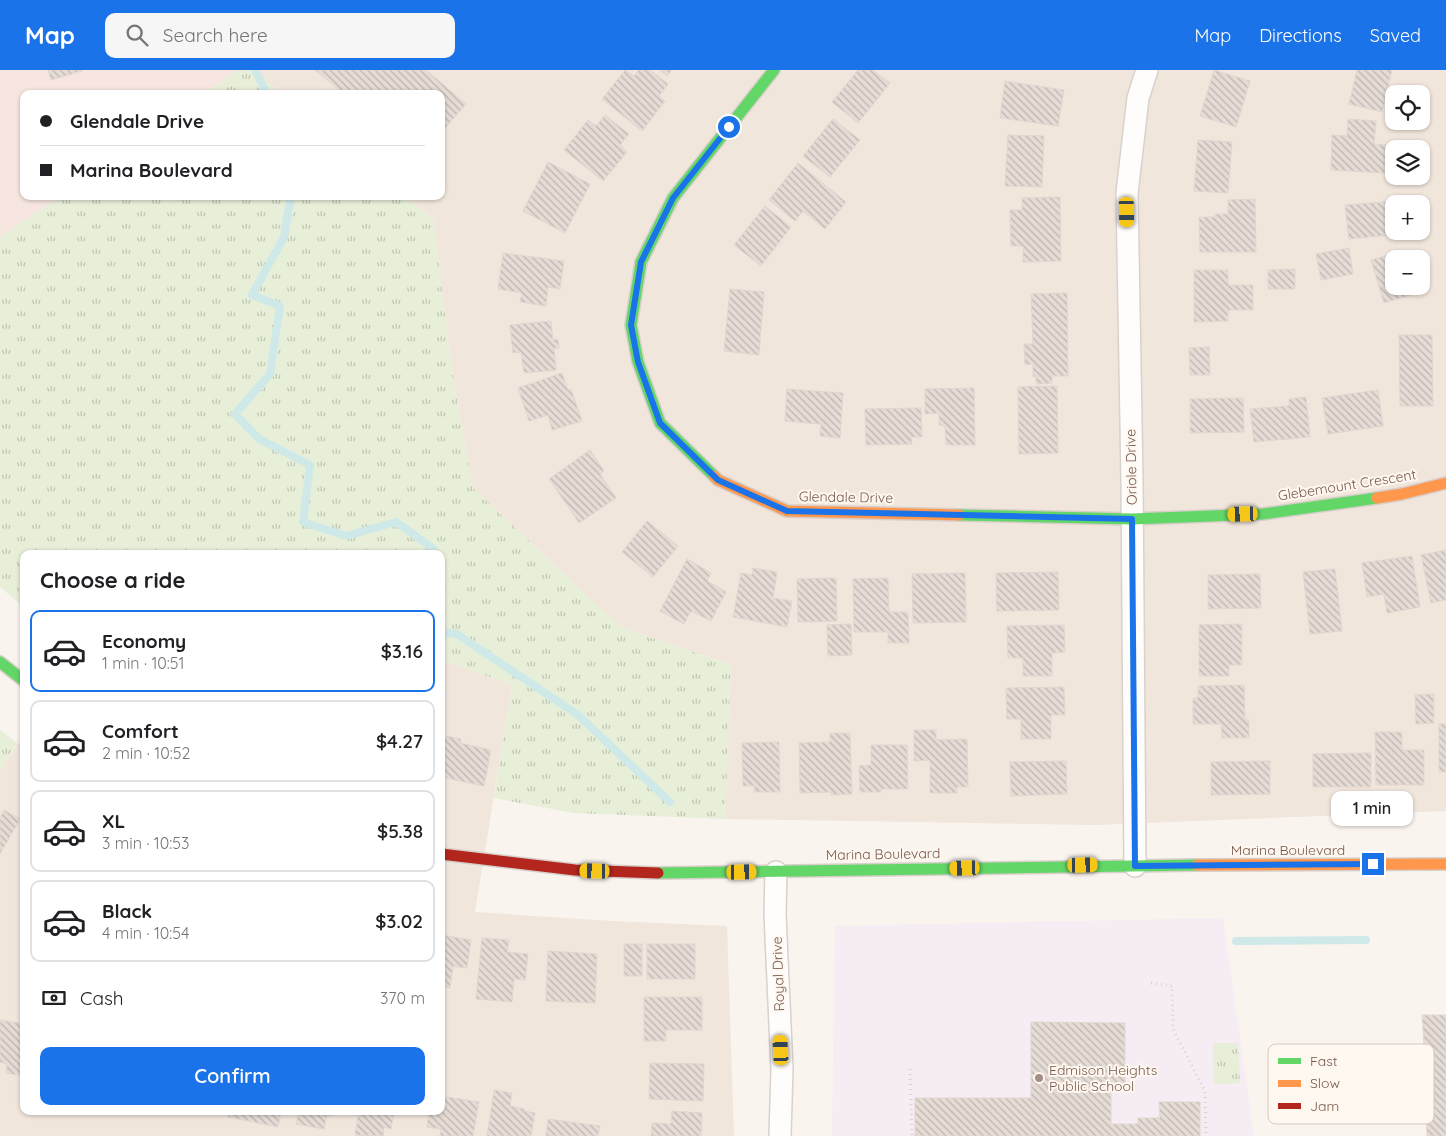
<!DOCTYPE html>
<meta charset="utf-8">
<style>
body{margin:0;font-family:Quicksand,sans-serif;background:#f6f6f6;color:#202124;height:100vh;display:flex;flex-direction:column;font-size:19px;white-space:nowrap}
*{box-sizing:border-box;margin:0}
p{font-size:16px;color:#757577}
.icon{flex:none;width:28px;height:28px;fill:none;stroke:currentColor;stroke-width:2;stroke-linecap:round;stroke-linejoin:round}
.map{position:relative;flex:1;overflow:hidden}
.details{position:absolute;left:20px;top:480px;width:425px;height:565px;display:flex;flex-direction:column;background:#fff;border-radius:10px;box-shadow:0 1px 4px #0004}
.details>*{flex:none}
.top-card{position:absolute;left:20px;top:20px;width:425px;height:110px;border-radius:10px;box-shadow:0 1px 4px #0004;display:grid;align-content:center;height:110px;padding:0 20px;background:#fff}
.buttons{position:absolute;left:1385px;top:15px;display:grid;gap:10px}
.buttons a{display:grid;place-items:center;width:45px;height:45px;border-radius:10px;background:#fff;box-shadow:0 1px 4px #0004;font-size:25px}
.end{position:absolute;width:22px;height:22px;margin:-11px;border:6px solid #1a73e8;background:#fff;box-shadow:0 0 0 2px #fff}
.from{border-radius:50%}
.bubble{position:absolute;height:35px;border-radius:10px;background:#fff;box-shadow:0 1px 4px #0004;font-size:16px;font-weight:600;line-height:35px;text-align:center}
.car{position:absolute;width:15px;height:30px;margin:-15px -8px;border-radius:6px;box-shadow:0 0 4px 1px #0007;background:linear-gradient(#f5c518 24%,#345 0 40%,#f5c518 0 76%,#345 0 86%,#f5c518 0)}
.top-card b{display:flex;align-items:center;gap:18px;height:48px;font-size:19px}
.top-card b+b{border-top:1px solid #e0e0e0}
.top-card i{width:12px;height:12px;background:#202124}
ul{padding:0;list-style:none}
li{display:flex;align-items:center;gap:15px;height:82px;margin:0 10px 8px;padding:0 10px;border:2px solid #e0e0e0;border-radius:10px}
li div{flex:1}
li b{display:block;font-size:19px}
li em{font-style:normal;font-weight:600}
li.active{border-color:#1a73e8}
li>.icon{width:45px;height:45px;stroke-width:1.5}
h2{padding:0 20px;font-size:22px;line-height:60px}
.pay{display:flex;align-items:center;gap:12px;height:55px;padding:0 20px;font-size:19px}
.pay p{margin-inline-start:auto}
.cta{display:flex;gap:10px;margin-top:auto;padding:10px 20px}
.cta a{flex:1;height:58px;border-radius:10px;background:#1a73e8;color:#fff;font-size:20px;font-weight:600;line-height:58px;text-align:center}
header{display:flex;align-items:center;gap:30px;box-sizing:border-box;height:70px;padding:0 25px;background:#1a73e8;color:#fff}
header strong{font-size:24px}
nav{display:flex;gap:28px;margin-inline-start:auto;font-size:18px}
.search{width:350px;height:45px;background:#f6f6f6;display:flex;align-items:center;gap:12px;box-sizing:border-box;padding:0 18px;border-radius:10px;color:#757577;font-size:19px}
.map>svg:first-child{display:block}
.residential{fill:#f1e6dc;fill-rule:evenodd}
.commercial{fill:#f6e6df}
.education{fill:#f5ecf4}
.grass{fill:url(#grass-tufts)}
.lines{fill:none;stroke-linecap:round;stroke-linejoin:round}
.stream{stroke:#cfe9e9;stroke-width:8}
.building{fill:url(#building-back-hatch);stroke:#e2d7d0}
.street-casing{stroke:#d8d1cc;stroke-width:24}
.fast-casing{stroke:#d8cfca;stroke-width:14}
.slow-casing{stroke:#d8cfca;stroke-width:14}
.jam-casing{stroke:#d8cfca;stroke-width:14}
.path{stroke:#dbd2cf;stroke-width:3;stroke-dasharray:1 4;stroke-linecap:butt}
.street{stroke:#fefdfc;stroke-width:21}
.fast{stroke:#63d668;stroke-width:11}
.slow{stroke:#ff974d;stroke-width:11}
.jam{stroke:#b3261e;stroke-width:11}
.route{stroke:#1a73e8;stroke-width:6}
.poi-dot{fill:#a58f85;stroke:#fff8f1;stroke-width:2}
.labels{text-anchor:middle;stroke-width:4;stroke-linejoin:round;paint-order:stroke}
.street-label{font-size:14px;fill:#78594c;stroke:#fff8f1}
.poi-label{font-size:14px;fill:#78594c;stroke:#fff8f1;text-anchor:start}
.key{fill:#fff8f1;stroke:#d6c8c0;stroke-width:1}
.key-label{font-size:14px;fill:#78594c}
</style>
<header>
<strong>Map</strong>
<div class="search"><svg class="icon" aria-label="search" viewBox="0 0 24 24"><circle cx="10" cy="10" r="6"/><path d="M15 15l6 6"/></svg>Search here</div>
<nav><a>Map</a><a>Directions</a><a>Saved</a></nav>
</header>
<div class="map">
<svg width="1446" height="1066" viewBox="0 0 1446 1066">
<defs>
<pattern id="grass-tufts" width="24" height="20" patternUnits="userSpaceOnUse" patternTransform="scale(1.25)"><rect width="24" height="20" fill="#e7efd9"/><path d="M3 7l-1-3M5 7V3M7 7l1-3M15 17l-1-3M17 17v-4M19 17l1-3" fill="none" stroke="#c0c5b2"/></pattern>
<pattern id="building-back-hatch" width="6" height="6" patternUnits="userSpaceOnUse" patternTransform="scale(1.25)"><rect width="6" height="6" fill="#e5dcd5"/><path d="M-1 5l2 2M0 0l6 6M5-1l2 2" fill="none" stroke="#beb5af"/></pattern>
</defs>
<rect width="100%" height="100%" fill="#f9f4ee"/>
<g class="residential">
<path d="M 253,0 L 1446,0 L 1446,741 L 1095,755 L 725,749 L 731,595 L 620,557 L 472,417 L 452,300 L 433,149 L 405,126 L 441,126 L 441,24 L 282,24 ZM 1394,24 L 1421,24 L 1421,51 L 1394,51 ZM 1394,79 L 1421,79 L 1421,106 L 1394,106 ZM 1394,134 L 1421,134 L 1421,161 L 1394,161 ZM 1394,189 L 1421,189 L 1421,216 L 1394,216 Z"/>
<path d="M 441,589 L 512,615 L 475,842 L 612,851 L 727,856 L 734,1066 L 0,1066 L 0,701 L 18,673 L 24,676 L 24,1041 L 441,1041 Z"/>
</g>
<path class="commercial" d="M 0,0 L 237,0 L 204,24 L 24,24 L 24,126 L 61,126 L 0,167 Z"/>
<path class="education" d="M 1223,848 L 1254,1066 L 832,1066 L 835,856 Z"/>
<g class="grass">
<path d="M 237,0 L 253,0 L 282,24 L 204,24 Z"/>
<path d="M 61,126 L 405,126 L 433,149 L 452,300 L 472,417 L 620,557 L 731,595 L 725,749 L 574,743 L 494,728 L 512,615 L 441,589 L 441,484 L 24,484 L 24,537 L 0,517 L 0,167 Z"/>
<path d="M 0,660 L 17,673 L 0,701 Z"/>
<path d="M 1213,973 L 1238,973 L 1240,1013 L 1214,1015 Z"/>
</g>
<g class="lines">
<g class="stream">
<path d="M 255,0 L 267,24"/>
<path d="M 291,126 L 284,167 L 252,225 L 280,236 L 270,304 L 235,344 L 259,369 L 310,395 L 303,452 L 346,466 L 396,452 L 434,479 L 434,484"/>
<path d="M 441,562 L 457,564 L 578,645 L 670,732"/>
<path d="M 1236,871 L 1366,870"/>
</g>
</g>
<g class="building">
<path d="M 48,0 L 82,0 L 82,1 L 51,10 Z"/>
<path d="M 315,0 L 426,0 L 466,34 L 441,63 L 441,24 L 344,24 Z"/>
<path d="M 625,0 L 634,6 L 639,0 L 650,0 L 668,14 L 659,26 L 665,31 L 642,61 L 602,29 Z"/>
<path d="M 660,0 L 672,0 L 667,6 Z"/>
<path d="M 858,0 L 873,0 L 890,13 L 858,53 L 832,32 Z"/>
<path d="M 1214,0 L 1250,11 L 1236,57 L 1200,46 Z"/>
<path d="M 1357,0 L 1392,0 L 1382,42 L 1349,34 Z"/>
<path d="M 1005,11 L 1064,20 L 1058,56 L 1000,48 Z"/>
<path d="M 605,45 L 629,64 L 620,75 L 627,82 L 603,111 L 564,80 L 588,50 L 596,56 Z"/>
<path d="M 833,49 L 860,70 L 830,107 L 803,86 Z"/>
<path d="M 1348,49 L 1376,51 L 1374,74 L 1386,75 L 1385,103 L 1331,100 L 1332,65 L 1347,66 Z"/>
<path d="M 1008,65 L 1044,66 L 1042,117 L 1005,116 Z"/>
<path d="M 1198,70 L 1232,72 L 1228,123 L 1194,121 Z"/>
<path d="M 548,92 L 590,114 L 565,163 L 523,141 Z"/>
<path d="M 798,93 L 846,132 L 825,159 L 803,141 L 795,151 L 769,130 Z"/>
<path d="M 1060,127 L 1061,191 L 1023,192 L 1023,176 L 1011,176 L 1010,140 L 1022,140 L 1022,128 Z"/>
<path d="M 1255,129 L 1256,182 L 1200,182 L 1199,147 L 1215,147 L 1215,144 L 1228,144 L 1228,130 Z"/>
<path d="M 1396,131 L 1397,134 L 1394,134 L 1394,161 L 1399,161 L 1400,164 L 1349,169 L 1345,135 Z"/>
<path d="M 765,136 L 791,157 L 761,196 L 734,175 Z"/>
<path d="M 1349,178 L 1353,204 L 1321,210 L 1316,184 Z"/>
<path d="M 1405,180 L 1407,189 L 1394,189 L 1394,216 L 1415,216 L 1417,223 L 1384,233 L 1371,190 Z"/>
<path d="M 503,183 L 564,191 L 560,219 L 548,217 L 546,236 L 520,232 L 522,223 L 498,219 Z"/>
<path d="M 1295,199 L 1295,219 L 1268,219 L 1268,200 Z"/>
<path d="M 1194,200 L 1228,200 L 1228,215 L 1253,215 L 1253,240 L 1228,240 L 1228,251 L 1194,252 Z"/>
<path d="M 730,219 L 764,222 L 759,285 L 724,281 Z"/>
<path d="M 1067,223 L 1068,306 L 1052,306 L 1052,313 L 1036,314 L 1036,306 L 1033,307 L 1033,294 L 1025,295 L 1024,274 L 1033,274 L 1031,224 Z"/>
<path d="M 551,251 L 553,270 L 558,269 L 559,278 L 554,278 L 556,300 L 524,303 L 521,282 L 513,283 L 510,255 Z"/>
<path d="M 1399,265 L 1432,265 L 1433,336 L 1400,336 Z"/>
<path d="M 1209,277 L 1210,305 L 1190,305 L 1189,278 Z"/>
<path d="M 562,303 L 568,320 L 571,319 L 582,351 L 552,360 L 548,345 L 529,351 L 518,318 Z"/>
<path d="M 1057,316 L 1058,383 L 1019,384 L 1018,317 Z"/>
<path d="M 974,318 L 975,375 L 946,375 L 945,356 L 939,355 L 939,343 L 925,344 L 925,319 Z"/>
<path d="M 787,319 L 843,323 L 840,368 L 820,366 L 821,354 L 785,351 Z"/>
<path d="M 1378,320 L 1383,356 L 1328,364 L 1322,328 Z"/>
<path d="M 1306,327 L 1310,367 L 1254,372 L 1250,339 L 1289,336 L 1289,329 Z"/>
<path d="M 1243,328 L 1244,362 L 1190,363 L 1190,329 Z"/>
<path d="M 921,338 L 922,367 L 911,367 L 912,374 L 866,375 L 865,339 Z"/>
<path d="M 590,380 L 604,401 L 600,404 L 616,428 L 579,453 L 549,409 Z"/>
<path d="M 647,451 L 678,476 L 653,507 L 622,482 Z"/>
<path d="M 1446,480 L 1446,530 L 1431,533 L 1421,485 Z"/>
<path d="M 1412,486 L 1420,537 L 1387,543 L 1384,524 L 1367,527 L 1362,493 Z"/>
<path d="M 687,489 L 711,503 L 707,511 L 726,522 L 711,551 L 691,541 L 684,554 L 660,541 Z"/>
<path d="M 753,498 L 777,502 L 773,528 L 792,531 L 787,557 L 733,547 L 741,503 L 752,505 Z"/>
<path d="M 1335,499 L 1342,561 L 1310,564 L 1303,502 Z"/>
<path d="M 1058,502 L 1059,540 L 997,541 L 996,503 Z"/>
<path d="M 965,503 L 966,552 L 913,553 L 912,504 Z"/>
<path d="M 1260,504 L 1261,538 L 1208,539 L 1208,505 Z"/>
<path d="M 836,508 L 837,551 L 798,552 L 797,509 Z"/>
<path d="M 888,508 L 889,542 L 908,542 L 909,573 L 888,573 L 888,562 L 854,562 L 853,509 Z"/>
<path d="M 851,554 L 852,585 L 828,586 L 827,555 Z"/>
<path d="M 1242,554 L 1242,595 L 1229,595 L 1229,606 L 1199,606 L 1199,555 Z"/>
<path d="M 1064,555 L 1065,582 L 1052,583 L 1052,606 L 1023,606 L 1023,588 L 1008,588 L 1007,556 Z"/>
<path d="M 1244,615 L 1245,650 L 1249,650 L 1249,668 L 1222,668 L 1221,654 L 1193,654 L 1193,628 L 1198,628 L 1198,616 Z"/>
<path d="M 1064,617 L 1065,645 L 1051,645 L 1051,669 L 1021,669 L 1021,649 L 1007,649 L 1006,618 Z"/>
<path d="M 1434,624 L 1434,653 L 1416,654 L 1415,625 Z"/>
<rect x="1439" y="654" width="7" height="48"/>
<path d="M 914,660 L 936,660 L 936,670 L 967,669 L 968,717 L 957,717 L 957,723 L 930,723 L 930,690 L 914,691 Z"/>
<path d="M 1375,662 L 1402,662 L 1402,680 L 1424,680 L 1424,715 L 1376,715 Z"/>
<path d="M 830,663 L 850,663 L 852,724 L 831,725 L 832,722 L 800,723 L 799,673 L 830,672 Z"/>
<path d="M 441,665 L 461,669 L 460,673 L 491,680 L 484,716 L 441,707 Z"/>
<path d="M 779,672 L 780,722 L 754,722 L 755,716 L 743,716 L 742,673 Z"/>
<path d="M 871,675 L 907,675 L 908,719 L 881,719 L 881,722 L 860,722 L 859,696 L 871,695 Z"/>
<path d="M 1371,683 L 1371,717 L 1313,717 L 1313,684 Z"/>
<path d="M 1066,691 L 1067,724 L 1011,726 L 1010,692 Z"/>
<path d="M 1270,691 L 1270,724 L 1211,725 L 1211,692 Z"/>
<path d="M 4,740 L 20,749 L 0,784 L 0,748 Z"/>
<path d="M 441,865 L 471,870 L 467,898 L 453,896 L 450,918 L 441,916 Z"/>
<path d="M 482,868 L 509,870 L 507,882 L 528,884 L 525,910 L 514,909 L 512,932 L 476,929 Z"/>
<rect x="624" y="874" width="18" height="32"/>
<rect x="647" y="874" width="48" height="35"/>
<path d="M 548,881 L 597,884 L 595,933 L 546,931 Z"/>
<path d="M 644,927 L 702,927 L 702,960 L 666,960 L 666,971 L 644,971 Z"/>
<path d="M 1422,945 L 1446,945 L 1446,1066 L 1427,1066 L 1425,1009 L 1409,1009 L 1409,1003 L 1391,1003 L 1390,975 L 1424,975 Z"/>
<path d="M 0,950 L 24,954 L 24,1006 L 6,1003 L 7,994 L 0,992 Z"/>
<path d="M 1031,952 L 1125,953 L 1125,1017 L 1111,1017 L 1111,1054 L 1138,1054 L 1138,1048 L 1160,1048 L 1159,1032 L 1200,1032 L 1200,1066 L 915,1066 L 915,1028 L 1031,1028 Z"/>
<path d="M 650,993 L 704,994 L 703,1031 L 649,1029 Z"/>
<path d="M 494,1020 L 512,1023 L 510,1036 L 524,1039 L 524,1041 L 535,1043 L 531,1066 L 487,1066 Z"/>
<path d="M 441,1026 L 479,1032 L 473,1066 L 440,1066 L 441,1059 L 427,1057 L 429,1041 L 441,1041 Z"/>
<path d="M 229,1041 L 281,1041 L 278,1057 L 228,1047 Z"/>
<path d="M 299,1041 L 333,1041 L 332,1046 L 327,1045 L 324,1059 L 296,1054 Z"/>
<path d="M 359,1041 L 394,1041 L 391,1059 L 384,1057 L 383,1066 L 355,1065 Z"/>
<path d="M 672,1041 L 702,1043 L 701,1066 L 651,1066 L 652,1053 L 671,1054 Z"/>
<path d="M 548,1049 L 600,1056 L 598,1066 L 546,1066 Z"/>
</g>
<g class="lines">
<g class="street-casing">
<g id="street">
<path d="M 1135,796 L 1132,410 L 1127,123 L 1138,28 L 1147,0"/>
<path d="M 776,802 L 775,844 L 782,999 L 780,1066"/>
</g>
</g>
<g class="fast-casing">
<g id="fast">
<path d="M 714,406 L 660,353 L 638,292 L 631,255 L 641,192 L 673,128 L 774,0"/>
<path d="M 959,445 L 1132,449 L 1263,444 L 1377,428"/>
<path d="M 0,592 L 24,611"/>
<path d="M 658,803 L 1197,795"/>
</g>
</g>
<g class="slow-casing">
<g id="slow">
<path d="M 714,406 L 718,410 L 787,441 L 959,445"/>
<path d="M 1377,428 L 1402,424 L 1446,413"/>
<path d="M 1197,795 L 1446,794"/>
</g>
</g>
<g class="jam-casing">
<path id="jam" d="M 441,784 L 575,800 L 658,803"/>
</g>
<g class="path">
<path d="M 1151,913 L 1172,916 L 1173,959 L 1205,1021 L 1206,1066"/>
<path d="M 910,999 L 912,1066"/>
</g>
<use href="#street" class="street"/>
<use href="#fast" class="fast"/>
<use href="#slow" class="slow"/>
<use href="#jam" class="jam"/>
</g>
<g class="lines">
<path class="route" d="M 729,57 L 673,128 L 641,192 L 631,255 L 638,292 L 660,353 L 718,410 L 787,441 L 1132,449 L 1135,796 L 1373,794"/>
</g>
<circle class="poi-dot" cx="1039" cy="1008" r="5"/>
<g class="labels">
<g class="street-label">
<text transform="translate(1131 397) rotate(-91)" y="5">Oriole Drive</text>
<text transform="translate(1347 415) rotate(-9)" y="5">Glebemount Crescent</text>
<text transform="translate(846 427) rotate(1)" y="5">Glendale Drive</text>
<text x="1288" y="785">Marina Boulevard</text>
<text transform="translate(883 784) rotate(-1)" y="5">Marina Boulevard</text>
<text transform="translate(778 904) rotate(-92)" y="5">Royal Drive</text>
</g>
<g class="poi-label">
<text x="1049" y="1005">Edmison Heights<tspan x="1049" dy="16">Public School</tspan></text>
</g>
</g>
<rect x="1268" y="974" width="166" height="80" rx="8" class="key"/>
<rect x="1278" y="988" width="23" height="6" fill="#63d668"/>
<rect x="1278" y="1010" width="23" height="7" fill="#ff974d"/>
<rect x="1278" y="1033" width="23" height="6" fill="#b3261e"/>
<g class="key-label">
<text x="1310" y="996">Fast</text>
<text x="1310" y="1018">Slow</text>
<text x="1310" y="1041">Jam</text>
</g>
</svg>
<div class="buttons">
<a><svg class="icon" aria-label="locate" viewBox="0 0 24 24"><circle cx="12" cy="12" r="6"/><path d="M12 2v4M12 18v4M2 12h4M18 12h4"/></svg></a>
<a><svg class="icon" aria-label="layers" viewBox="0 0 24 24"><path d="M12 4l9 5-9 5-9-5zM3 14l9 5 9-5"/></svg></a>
<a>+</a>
<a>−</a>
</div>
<i class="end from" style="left:729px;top:57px"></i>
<i class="end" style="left:1373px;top:794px"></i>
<div class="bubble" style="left:1331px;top:721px;width:82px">1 min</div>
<i class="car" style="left:1127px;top:142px;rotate:179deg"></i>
<i class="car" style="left:1243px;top:444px;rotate:268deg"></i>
<i class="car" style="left:1083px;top:795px;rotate:89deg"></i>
<i class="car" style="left:965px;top:798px;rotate:268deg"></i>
<i class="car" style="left:595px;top:801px;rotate:271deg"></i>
<i class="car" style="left:742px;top:802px;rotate:89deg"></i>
<i class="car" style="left:781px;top:980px;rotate:357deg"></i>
<div class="top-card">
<b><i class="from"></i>Glendale Drive</b>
<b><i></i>Marina Boulevard</b>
</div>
<section class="details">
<h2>Choose a ride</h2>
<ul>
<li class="active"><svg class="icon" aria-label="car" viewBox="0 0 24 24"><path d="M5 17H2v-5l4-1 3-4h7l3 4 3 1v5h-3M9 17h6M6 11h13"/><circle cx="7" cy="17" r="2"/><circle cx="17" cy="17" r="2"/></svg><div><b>Economy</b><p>1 min · 10:51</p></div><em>$3.16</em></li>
<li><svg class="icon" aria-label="car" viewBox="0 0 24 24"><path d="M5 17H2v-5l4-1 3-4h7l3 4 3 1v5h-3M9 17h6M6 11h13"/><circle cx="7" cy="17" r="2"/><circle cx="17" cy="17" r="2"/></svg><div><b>Comfort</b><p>2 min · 10:52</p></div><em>$4.27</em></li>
<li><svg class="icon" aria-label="car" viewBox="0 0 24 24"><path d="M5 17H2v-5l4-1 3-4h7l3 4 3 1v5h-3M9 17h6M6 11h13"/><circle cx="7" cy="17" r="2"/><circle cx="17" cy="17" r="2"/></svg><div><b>XL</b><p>3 min · 10:53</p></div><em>$5.38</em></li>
<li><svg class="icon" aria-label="car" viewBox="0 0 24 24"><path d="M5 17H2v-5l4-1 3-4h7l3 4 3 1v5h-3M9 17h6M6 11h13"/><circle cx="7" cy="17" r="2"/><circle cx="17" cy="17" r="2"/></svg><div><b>Black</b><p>4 min · 10:54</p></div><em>$3.02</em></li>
</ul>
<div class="pay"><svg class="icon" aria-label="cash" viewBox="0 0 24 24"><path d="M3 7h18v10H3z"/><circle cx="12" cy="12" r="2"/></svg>Cash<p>370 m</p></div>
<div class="cta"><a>Confirm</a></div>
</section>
</div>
